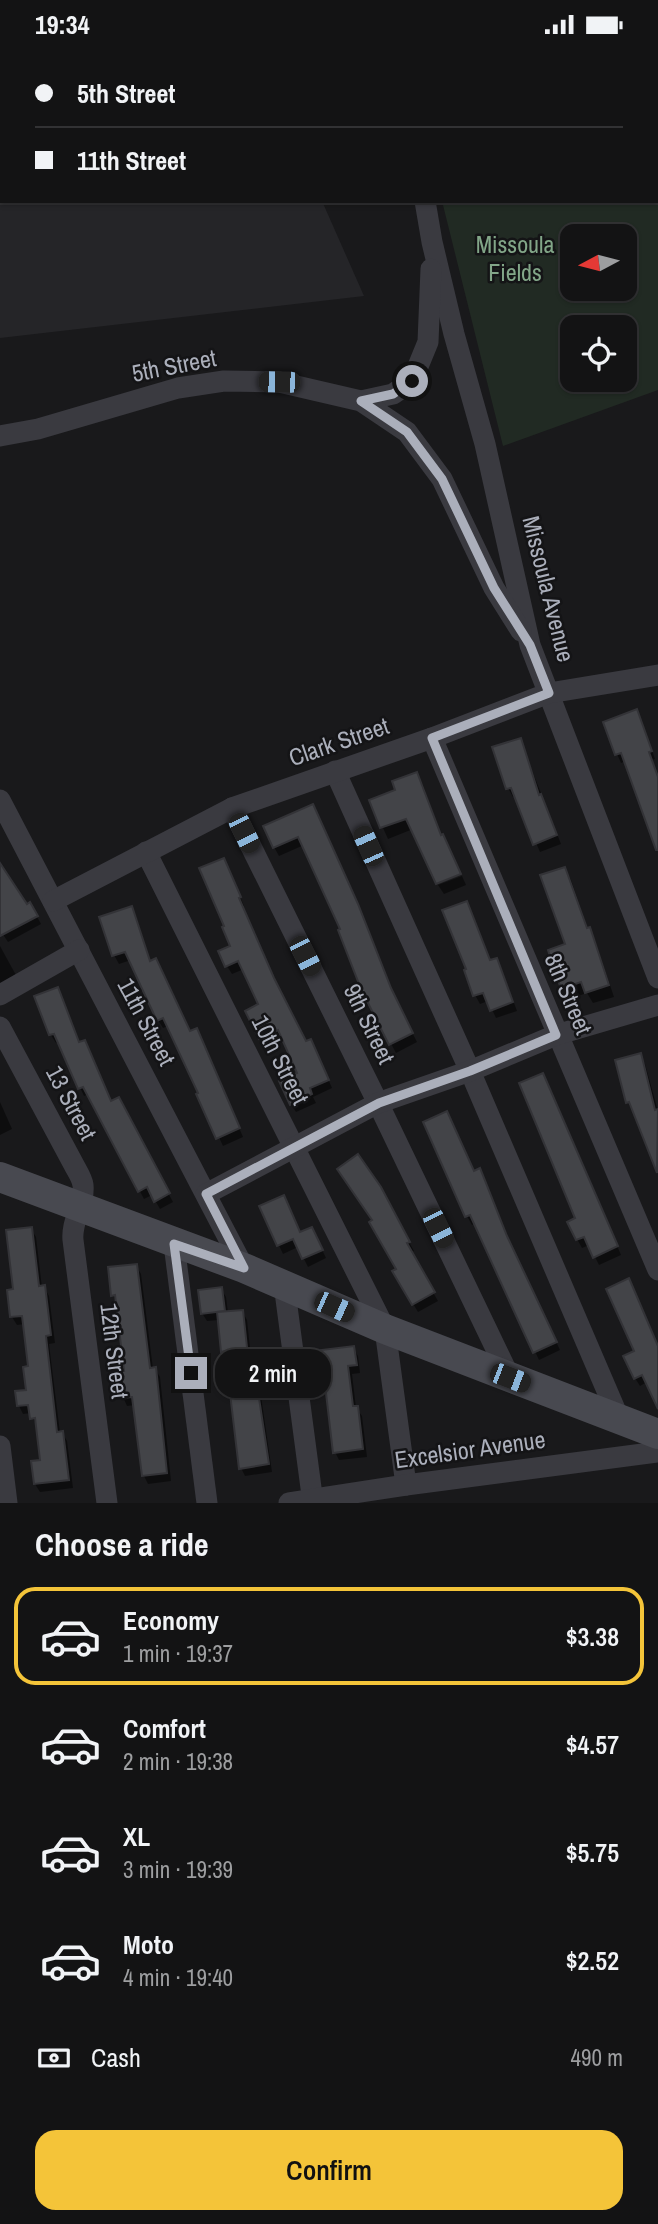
<!DOCTYPE html>
<meta charset="utf-8">
<style>
body{margin:0;font-family:"Archivo Narrow",sans-serif;background:#1c1c1d;color:#f1f3f6;height:100vh;display:flex;flex-direction:column;font-size:26px;white-space:nowrap}
*{box-sizing:border-box;margin:0}
p{font-size:23px;color:#9d9ea0}
.icon{flex:none;width:38px;height:38px;fill:none;stroke:currentColor;stroke-width:2;stroke-linecap:round;stroke-linejoin:round}
.map{position:relative;height:1454px;overflow:hidden}
.details{display:flex;flex-direction:column;background:#131314;flex:1}
.details>*{flex:none}
.top-card{position:absolute;left:0px;top:0px;width:658px;height:154px;box-shadow:0 2px 5px #0004,0 0 0 2px #323234;display:grid;align-content:center;height:154px;padding:0 35px;background:#131314}
.needle{width:46px;rotate:263deg}
.buttons{position:absolute;left:560px;top:175px;display:grid;gap:14px}
.buttons a{display:grid;place-items:center;width:77px;height:77px;border-radius:14px;background:#131314;box-shadow:0 2px 5px #0004,0 0 0 2px #323234;font-size:35px}
.end{position:absolute;width:32px;height:32px;margin:-16px;border:9px solid #abafbb;background:#111;box-shadow:0 0 0 4px #111}
.from{border-radius:50%}
.bubble{position:absolute;height:49px;border-radius:21px;background:#131314;box-shadow:0 2px 5px #0004,0 0 0 2px #323234;font-size:23px;font-weight:600;line-height:49px;text-align:center}
.car{position:absolute;width:21px;height:42px;margin:-21px -10px;border-radius:9px;box-shadow:0 0 5px 2px #0007;background:linear-gradient(#222 24%,#8ab4d8 0 40%,#222 0 76%,#8ab4d8 0 86%,#222 0)}
.top-card b{display:flex;align-items:center;gap:24px;height:66px;font-size:26px}
.top-card b+b{border-top:2px solid #323234}
.top-card i{width:18px;height:18px;background:#f1f3f6}
ul{padding:0;list-style:none}
li{display:flex;align-items:center;gap:21px;height:98px;margin:0 14px 10px;padding:0 21px;border:4px solid transparent;border-radius:21px}
li div{flex:1}
li b{display:block;font-size:26px}
li em{font-style:normal;font-weight:600}
li.active{border-color:#f4c439}
li>.icon{width:63px;height:63px;stroke-width:1.5}
h2{padding:0 35px;font-size:32px;line-height:84px}
.pay{display:flex;align-items:center;gap:18px;height:77px;padding:0 35px;font-size:26px}
.pay p{margin-inline-start:auto}
.cta{display:flex;gap:14px;margin-top:auto;padding:14px 35px}
.cta a{flex:1;height:80px;border-radius:21px;background:#f4c439;color:#111;font-size:28px;font-weight:600;line-height:80px;text-align:center}
.status{display:flex;justify-content:space-between;align-items:center;height:49px;padding:0 35px;background:#131314;direction:ltr}
.status svg{height:19px;fill:currentColor}
.map>svg:first-child{display:block}
.built{fill:#252528}
.green{fill:#212a23;fill-rule:evenodd}
.shadow{fill:#0007}
.building{fill:#434448;stroke:#333337;stroke-width:2}
.lines{fill:none;stroke-linecap:round;stroke-linejoin:round}
.street{stroke:#3a3a40;stroke-width:21}
.secondary{stroke:#484950;stroke-width:30}
.route{stroke:#abafbb;stroke-width:9}
.labels{text-anchor:middle;stroke-width:5;stroke-linejoin:round;paint-order:stroke}
.park-label{font-size:24px;fill:#82a688;stroke:#141416}
.street-label{font-size:24px;fill:#abafbb;stroke:#141416}
</style>
<div class="status"><b>19:34</b><svg viewBox="0 0 49 12"><path d="M0 12V9h3v3zM5 12V6h3v6zM10 12V3h3v9zM15 12V0h3v12zM26 1h20v11H26zM47 4h2v5h-2z"/></svg></div>
<div class="map">
<svg width="658" height="1454" viewBox="0 0 658 1454">
<rect width="100%" height="100%" fill="#19191b"/>
<path class="built" d="M 0,0 L 254,0 L 255,2 L 2,2 L 2,152 L 322,152 L 364,247 L 0,289 Z"/>
<path class="green" d="M 472,0 L 658,0 L 658,341 L 503,397 L 442,152 L 656,152 L 656,2 L 469,2 ZM 572,187 L 625,187 L 625,240 L 572,240 ZM 572,278 L 625,278 L 625,331 L 572,331 Z"/>
<g class="shadow">
<path d="M 641,671 L 655,710 L 652,711 L 658,728 L 658,778 L 626,712 L 621,714 L 617,705 Z"/>
<path d="M 520,691 L 561,795 L 540,803 L 516,747 L 513,748 L 508,739 Z"/>
<path d="M 416,725 L 423,736 L 441,786 L 413,780 L 388,790 L 371,752 L 398,742 Z"/>
<path d="M 312,757 L 395,950 L 417,993 L 396,1004 L 362,939 L 342,881 L 304,796 L 279,807 L 274,798 Z"/>
<path d="M 0,817 L 26,857 L 30,855 L 41,875 L 8,893 L 0,881 Z"/>
<path d="M 228,819 L 244,857 L 242,858 L 278,939 L 306,994 L 315,1000 L 332,1039 L 313,1048 L 316,1054 L 296,1063 L 291,1055 L 300,1025 L 283,988 L 266,997 L 247,962 L 261,956 L 244,920 L 232,925 L 227,917 L 232,898 Z"/>
<path d="M 565,820 L 571,831 L 588,880 L 595,891 L 614,948 L 593,954 L 587,944 L 569,950 L 562,939 L 567,896 Z"/>
<path d="M 462,827 L 466,836 L 444,845 L 438,836 Z"/>
<path d="M 131,859 L 136,867 L 151,914 L 190,984 L 201,989 L 243,1088 L 223,1097 L 168,977 L 163,979 L 158,971 L 131,911 L 119,915 L 114,906 L 102,869 Z"/>
<path d="M 470,863 L 491,913 L 496,911 L 501,919 L 517,962 L 496,969 L 488,952 L 480,955 L 475,946 L 468,921 Z"/>
<path d="M 0,897 L 17,928 L 0,938 Z"/>
<path d="M 57,940 L 80,995 L 112,1054 L 118,1051 L 173,1153 L 160,1160 L 152,1146 L 144,1150 L 89,1045 L 84,1047 L 59,993 L 56,994 L 51,986 L 37,948 Z"/>
<path d="M 640,1006 L 645,1015 L 658,1062 L 658,1121 L 628,1053 L 618,1012 Z"/>
<path d="M 547,1034 L 621,1206 L 599,1216 L 589,1196 L 582,1199 L 577,1190 L 577,1170 Z"/>
<path d="M 0,1053 L 12,1080 L 0,1086 Z"/>
<path d="M 426,1074 L 474,1124 L 484,1130 L 511,1197 L 560,1301 L 539,1311 L 476,1174 L 472,1176 L 467,1167 Z"/>
<path d="M 379,1139 L 414,1202 L 410,1203 L 438,1252 L 418,1263 L 394,1223 L 398,1220 Z"/>
<path d="M 261,1158 L 300,1185 L 316,1188 L 326,1209 L 308,1218 L 298,1198 L 283,1205 Z"/>
<path d="M 31,1180 L 36,1188 L 42,1239 L 44,1238 L 49,1247 L 55,1294 L 49,1295 L 60,1384 L 62,1384 L 67,1392 L 73,1439 L 40,1443 L 35,1435 L 42,1412 L 37,1378 L 31,1364 L 23,1365 L 19,1357 L 28,1342 L 30,1319 L 25,1275 L 17,1276 L 12,1268 L 15,1242 Z"/>
<path d="M 136,1217 L 141,1225 L 153,1320 L 155,1320 L 160,1328 L 171,1432 L 148,1435 L 144,1427 L 135,1356 L 127,1357 L 123,1348 L 126,1324 L 117,1253 L 113,1246 Z"/>
<path d="M 221,1240 L 226,1248 L 228,1264 L 242,1262 L 247,1271 L 252,1318 L 258,1326 L 272,1423 L 245,1427 L 241,1419 L 228,1310 L 223,1302 L 219,1271 L 207,1272 L 202,1264 Z"/>
<path d="M 633,1240 L 658,1296 L 658,1342 L 647,1333 L 640,1337 L 635,1329 Z"/>
<path d="M 353,1299 L 358,1307 L 360,1324 L 352,1325 L 356,1359 L 362,1367 L 367,1408 L 339,1411 L 335,1403 L 323,1303 Z"/>
</g>
<g class="building">
<path d="M 637,660 L 652,702 L 649,703 L 658,728 L 658,801 L 656,801 L 621,704 L 615,706 L 603,673 Z"/>
<path d="M 521,689 L 539,746 L 541,745 L 557,786 L 533,796 L 511,739 L 506,740 L 492,698 Z"/>
<path d="M 417,723 L 441,786 L 443,785 L 461,825 L 436,835 L 406,770 L 380,779 L 369,751 L 395,741 L 392,732 Z"/>
<path d="M 313,755 L 358,855 L 391,939 L 413,984 L 389,996 L 361,940 L 338,881 L 340,880 L 298,788 L 273,799 L 263,777 Z"/>
<path d="M 224,809 L 241,848 L 239,849 L 274,929 L 306,992 L 311,990 L 329,1031 L 310,1039 L 312,1045 L 290,1056 L 279,1032 L 297,1024 L 278,981 L 259,990 L 245,962 L 258,955 L 238,912 L 225,918 L 218,902 L 230,897 L 222,878 L 224,877 L 199,819 Z"/>
<path d="M 0,814 L 27,855 L 30,853 L 38,867 L 0,887 Z"/>
<path d="M 565,818 L 587,879 L 590,878 L 609,936 L 585,944 L 581,933 L 561,940 L 548,901 L 565,895 L 540,826 Z"/>
<path d="M 467,852 L 490,911 L 497,909 L 513,953 L 490,962 L 483,944 L 473,947 L 464,921 L 466,920 L 442,861 Z"/>
<path d="M 132,857 L 150,912 L 156,909 L 190,982 L 197,979 L 240,1079 L 216,1090 L 196,1045 L 198,1044 L 163,969 L 157,972 L 125,903 L 112,907 L 99,868 Z"/>
<path d="M 58,938 L 79,993 L 85,991 L 111,1052 L 119,1048 L 170,1144 L 154,1153 L 147,1138 L 138,1143 L 83,1038 L 78,1040 L 54,985 L 49,986 L 34,947 Z"/>
<path d="M 641,1004 L 655,1061 L 658,1060 L 657,1124 L 629,1053 L 626,1054 L 615,1011 Z"/>
<path d="M 543,1024 L 618,1197 L 593,1209 L 584,1188 L 576,1191 L 567,1173 L 575,1169 L 519,1034 Z"/>
<path d="M 447,1062 L 474,1122 L 480,1119 L 507,1187 L 557,1293 L 533,1304 L 470,1166 L 465,1168 L 423,1073 Z"/>
<path d="M 358,1105 L 381,1138 L 410,1193 L 407,1194 L 435,1243 L 412,1256 L 392,1222 L 396,1220 L 369,1173 L 372,1171 L 337,1120 Z"/>
<path d="M 284,1146 L 300,1183 L 312,1178 L 323,1201 L 302,1210 L 293,1190 L 277,1197 L 259,1157 Z"/>
<path d="M 32,1178 L 39,1237 L 45,1236 L 51,1286 L 46,1287 L 57,1383 L 63,1382 L 69,1431 L 34,1435 L 31,1412 L 40,1411 L 35,1369 L 30,1370 L 28,1356 L 17,1357 L 15,1342 L 26,1341 L 23,1318 L 28,1317 L 22,1267 L 10,1268 L 7,1241 L 13,1240 L 6,1181 Z"/>
<path d="M 137,1215 L 150,1319 L 156,1318 L 167,1424 L 142,1427 L 132,1348 L 121,1349 L 118,1323 L 124,1322 L 115,1246 L 111,1247 L 108,1218 Z"/>
<path d="M 629,1229 L 658,1297 L 658,1360 L 642,1326 L 634,1330 L 623,1307 L 634,1302 L 606,1240 Z"/>
<path d="M 222,1238 L 225,1262 L 201,1265 L 198,1241 Z"/>
<path d="M 243,1261 L 249,1317 L 254,1316 L 269,1415 L 239,1420 L 225,1302 L 221,1303 L 217,1263 Z"/>
<path d="M 354,1297 L 357,1316 L 348,1317 L 353,1357 L 358,1357 L 363,1400 L 333,1404 L 321,1301 Z"/>
</g>
<g class="lines">
<g class="street">
<path d="M 391,0 L 392,2"/>
<path d="M 425,152 L 432,193 L 454,285 L 485,395 L 530,596 L 658,929"/>
<path d="M 361,352 L 393,345 L 412,332 L 428,293 L 431,220"/>
<path d="M 0,387 L 38,380 L 178,339 L 224,332 L 279,333 L 361,352 L 407,383 L 442,430 L 494,539 L 521,582"/>
<path d="M 432,689 L 658,1221"/>
<path d="M 335,722 L 470,1022 L 620,1372"/>
<path d="M 0,751 L 244,1219"/>
<path d="M 232,759 L 378,1054 L 510,1329"/>
<path d="M 146,803 L 385,1280 L 406,1436"/>
<path d="M 53,852 L 232,759 L 432,689 L 549,644 L 658,626"/>
<path d="M 0,946 L 79,901"/>
<path d="M 0,978 L 74,1116 C 77,1122 82,1129 83,1136 C 85,1155 71,1172 73,1191 L 107,1454"/>
<path d="M 206,1145 L 378,1054 L 470,1022 L 556,986 L 658,956"/>
<path d="M 174,1195 L 207,1454"/>
<path d="M 284,1235 L 313,1454"/>
<path d="M 0,1397 L 7,1454"/>
<path d="M 289,1454 L 406,1436 L 658,1403"/>
</g>
<path class="secondary" d="M 0,1128 L 244,1219 L 385,1280 L 658,1385"/>
</g>
<g class="lines">
<path class="route" d="M 191,1324 L 174,1195 L 244,1219 L 206,1145 L 379,1054 L 470,1022 L 556,986 L 432,689 L 549,644 L 530,596 L 494,539 L 442,430 L 407,383 L 361,352 L 393,345 L 412,332"/>
</g>
<g class="labels">
<g class="park-label">
<text x="515" y="204">Missoula<tspan x="515" dy="28">Fields</tspan></text>
</g>
<g class="street-label">
<text transform="translate(174 317) rotate(-11)" y="8">5th Street</text>
<text transform="translate(548 540) rotate(76)" y="8">Missoula Avenue</text>
<text transform="translate(339 693) rotate(-19)" y="8">Clark Street</text>
<text transform="translate(568 945) rotate(67)" y="8">8th Street</text>
<text transform="translate(146 973) rotate(62)" y="8">11th Street</text>
<text transform="translate(369 975) rotate(64)" y="8">9th Street</text>
<text transform="translate(280 1011) rotate(63)" y="8">10th Street</text>
<text transform="translate(71 1054) rotate(62)" y="8">13 Street</text>
<text transform="translate(114 1302) rotate(83)" y="8">12th Street</text>
<text transform="translate(470 1401) rotate(-8)" y="8">Excelsior Avenue</text>
</g>
</g>
</svg>
<div class="buttons">
<a><svg class="needle" viewBox="-14 -14 28 28"><path d="M0-13l5 13h-10z" fill="#e53935"/><path d="M0 13l5-13h-10z" fill="#9d9ea0"/></svg></a>
<a><svg class="icon" aria-label="locate" viewBox="0 0 24 24"><circle cx="12" cy="12" r="6"/><path d="M12 2v4M12 18v4M2 12h4M18 12h4"/></svg></a>
</div>
<i class="end from" style="left:412px;top:332px"></i>
<i class="end" style="left:191px;top:1324px"></i>
<div class="bubble" style="left:215px;top:1300px;width:116px">2 min</div>
<i class="car" style="left:279px;top:333px;rotate:271deg"></i>
<i class="car" style="left:244px;top:784px;rotate:154deg"></i>
<i class="car" style="left:368px;top:797px;rotate:336deg"></i>
<i class="car" style="left:305px;top:907px;rotate:153deg"></i>
<i class="car" style="left:438px;top:1179px;rotate:154deg"></i>
<i class="car" style="left:334px;top:1258px;rotate:114deg"></i>
<i class="car" style="left:510px;top:1329px;rotate:111deg"></i>
<div class="top-card">
<b><i class="from"></i>5th Street</b>
<b><i></i>11th Street</b>
</div>
</div>
<section class="details">
<h2>Choose a ride</h2>
<ul>
<li class="active"><svg class="icon" aria-label="car" viewBox="0 0 24 24"><path d="M5 17H2v-5l4-1 3-4h7l3 4 3 1v5h-3M9 17h6M6 11h13"/><circle cx="7" cy="17" r="2"/><circle cx="17" cy="17" r="2"/></svg><div><b>Economy</b><p>1 min · 19:37</p></div><em>$3.38</em></li>
<li><svg class="icon" aria-label="car" viewBox="0 0 24 24"><path d="M5 17H2v-5l4-1 3-4h7l3 4 3 1v5h-3M9 17h6M6 11h13"/><circle cx="7" cy="17" r="2"/><circle cx="17" cy="17" r="2"/></svg><div><b>Comfort</b><p>2 min · 19:38</p></div><em>$4.57</em></li>
<li><svg class="icon" aria-label="car" viewBox="0 0 24 24"><path d="M5 17H2v-5l4-1 3-4h7l3 4 3 1v5h-3M9 17h6M6 11h13"/><circle cx="7" cy="17" r="2"/><circle cx="17" cy="17" r="2"/></svg><div><b>XL</b><p>3 min · 19:39</p></div><em>$5.75</em></li>
<li><svg class="icon" aria-label="car" viewBox="0 0 24 24"><path d="M5 17H2v-5l4-1 3-4h7l3 4 3 1v5h-3M9 17h6M6 11h13"/><circle cx="7" cy="17" r="2"/><circle cx="17" cy="17" r="2"/></svg><div><b>Moto</b><p>4 min · 19:40</p></div><em>$2.52</em></li>
</ul>
<div class="pay"><svg class="icon" aria-label="cash" viewBox="0 0 24 24"><path d="M3 7h18v10H3z"/><circle cx="12" cy="12" r="2"/></svg>Cash<p>490 m</p></div>
<div class="cta"><a>Confirm</a></div>
</section>
